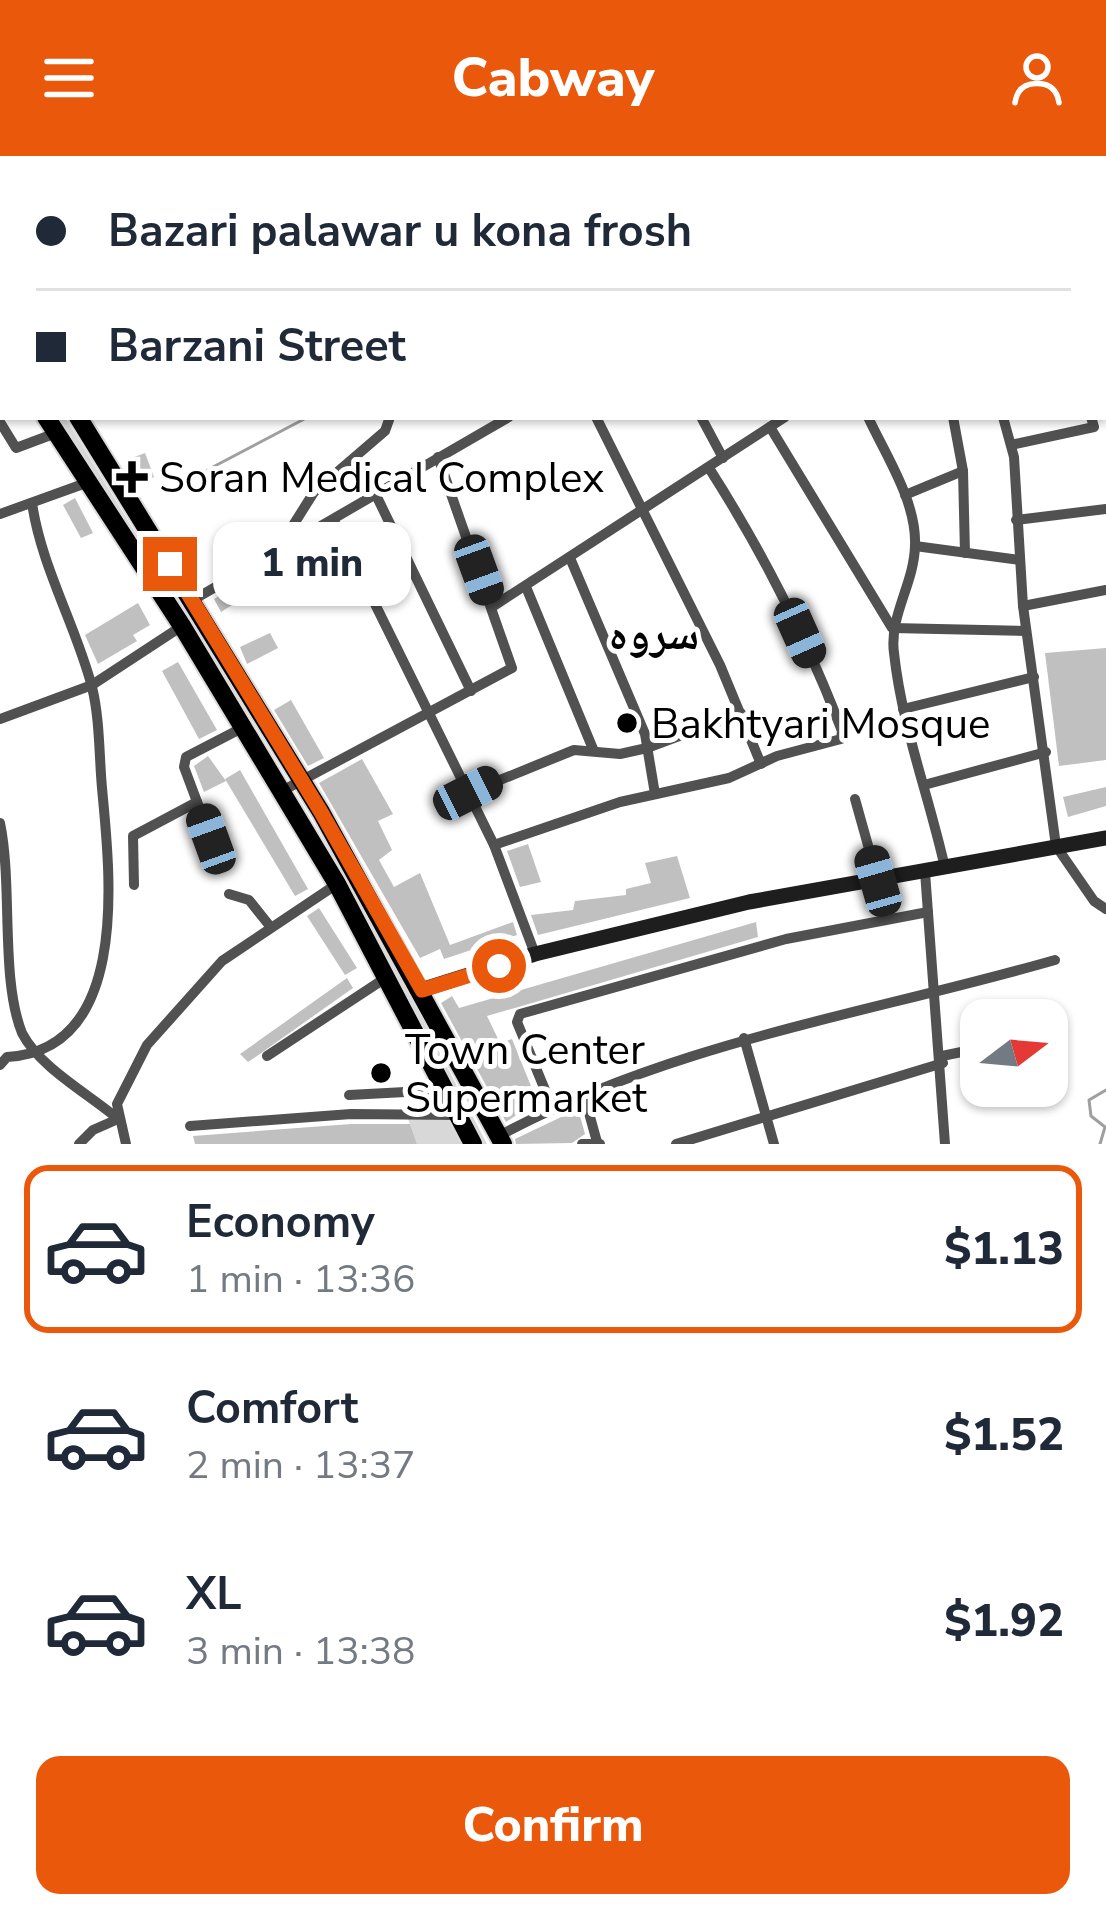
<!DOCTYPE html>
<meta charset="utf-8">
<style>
body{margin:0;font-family:"Nunito Sans","Noto Naskh Arabic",sans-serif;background:#f6f6f7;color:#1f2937;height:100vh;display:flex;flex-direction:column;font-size:45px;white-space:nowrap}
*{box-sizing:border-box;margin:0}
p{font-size:39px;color:#747a83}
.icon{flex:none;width:66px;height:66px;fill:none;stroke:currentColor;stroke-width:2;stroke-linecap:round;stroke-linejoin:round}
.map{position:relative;height:988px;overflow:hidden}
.drawer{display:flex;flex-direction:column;background:#fff;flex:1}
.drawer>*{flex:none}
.guide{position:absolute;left:0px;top:0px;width:1107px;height:264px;box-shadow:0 3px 9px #0004;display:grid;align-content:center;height:264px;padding:0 36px;background:#fff}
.needle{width:78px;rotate:74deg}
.controls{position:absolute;left:960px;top:843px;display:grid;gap:24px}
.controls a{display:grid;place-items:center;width:108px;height:108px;border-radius:24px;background:#fff;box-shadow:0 3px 9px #0004;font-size:60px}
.end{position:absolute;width:54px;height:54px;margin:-27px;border:15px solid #ea580c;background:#fff;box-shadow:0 0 0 6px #fff}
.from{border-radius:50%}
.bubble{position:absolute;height:84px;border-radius:24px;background:#fff;box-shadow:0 3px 9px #0004;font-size:39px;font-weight:800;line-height:84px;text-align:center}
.car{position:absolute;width:36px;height:72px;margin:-36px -18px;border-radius:15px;box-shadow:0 0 9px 3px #0007;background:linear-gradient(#222 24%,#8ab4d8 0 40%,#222 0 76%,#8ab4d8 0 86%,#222 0)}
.guide b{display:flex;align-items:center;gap:42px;height:114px;font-size:45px}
.guide b+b{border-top:3px solid #e0e1e3}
.guide i{width:30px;height:30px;background:#1f2937}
ul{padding:21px 0 0;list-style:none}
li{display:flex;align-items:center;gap:36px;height:168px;margin:0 24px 18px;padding:0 12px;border:6px solid transparent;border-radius:24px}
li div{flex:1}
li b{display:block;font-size:45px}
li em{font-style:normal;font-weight:800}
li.active{border-color:#ea580c}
li>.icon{width:108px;height:108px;stroke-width:1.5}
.action{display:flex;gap:24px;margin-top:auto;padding:24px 36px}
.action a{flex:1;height:138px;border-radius:24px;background:#ea580c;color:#fff;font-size:48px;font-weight:800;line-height:138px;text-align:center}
header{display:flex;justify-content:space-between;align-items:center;height:156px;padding:0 36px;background:#ea580c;color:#fff;font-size:54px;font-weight:800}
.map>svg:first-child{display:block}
.green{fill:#d8d8d8}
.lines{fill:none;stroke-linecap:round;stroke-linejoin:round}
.stream{stroke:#9f9f9f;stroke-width:3}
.building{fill:#c0c0c0}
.highway-casing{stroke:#dbdbdb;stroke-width:22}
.street{stroke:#515151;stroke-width:10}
.secondary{stroke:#1e1e1e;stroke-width:15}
.highway{stroke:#000;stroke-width:18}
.route{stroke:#ea580c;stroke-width:15}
.poi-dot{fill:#000;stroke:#fff;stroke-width:4.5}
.labels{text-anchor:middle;stroke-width:10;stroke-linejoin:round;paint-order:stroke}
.poi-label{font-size:42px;fill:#000;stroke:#fff;text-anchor:start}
.neighbourhood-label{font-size:45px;font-weight:bold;fill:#000;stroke:#fff}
</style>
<header><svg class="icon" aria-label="menu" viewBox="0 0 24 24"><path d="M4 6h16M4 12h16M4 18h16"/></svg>Cabway<svg class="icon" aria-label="person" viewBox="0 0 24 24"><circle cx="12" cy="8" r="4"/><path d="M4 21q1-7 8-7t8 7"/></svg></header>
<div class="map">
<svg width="1106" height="988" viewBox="0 0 1106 988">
<rect width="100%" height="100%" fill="#fff"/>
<g class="green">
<path d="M 58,261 L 65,261 L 289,629 L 285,628 Z"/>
<path d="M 299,647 L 375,772 L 487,988 L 481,988 Z"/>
<path d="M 448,956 L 464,988 L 417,988 L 406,957 Z"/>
</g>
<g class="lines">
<g class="stream">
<path d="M 310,3 L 311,0"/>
<path d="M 1096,3 L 1097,0"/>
<path d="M 1104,13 L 1106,15"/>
<path d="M 1104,59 L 1106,58"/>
<path d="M 1104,81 L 1106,82"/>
<path d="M 171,333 L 308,261"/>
<path d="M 1100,988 L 1105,971 L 1091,960 L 1089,944 L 1106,934"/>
</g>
</g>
<g class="building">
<path d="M 145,297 L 154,321 L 136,329 L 124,305 Z"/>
<path d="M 75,342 L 93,377 L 81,382 L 63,349 Z"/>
<path d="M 234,431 L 240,444 L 221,456 L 214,443 Z"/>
<path d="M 138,447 L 150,469 L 133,479 L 137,485 L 98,508 L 85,479 Z"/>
<path d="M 270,477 L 278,492 L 247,508 L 240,491 Z"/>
<path d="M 1106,492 L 1106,604 L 1059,610 L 1045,497 Z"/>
<path d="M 178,506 L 217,574 L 199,583 L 162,515 Z"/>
<path d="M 291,544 L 324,602 L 308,610 L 274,554 Z"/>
<path d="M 208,600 L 226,625 L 204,636 L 194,610 Z"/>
<path d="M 362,603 L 393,658 L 378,665 L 392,694 L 379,704 L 394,731 L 420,717 L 450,789 L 513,766 L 517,779 L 444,803 L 440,793 L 420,802 L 319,627 Z"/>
<path d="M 240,614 L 308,733 L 295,740 L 225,623 Z"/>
<path d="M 1106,631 L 1106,650 L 1068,661 L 1063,641 Z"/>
<path d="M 528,688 L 541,726 L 520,731 L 507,695 Z"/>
<path d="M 677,700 L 690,742 L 538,779 L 531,759 L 573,754 L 575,745 L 626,739 L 626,733 L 651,727 L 645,707 Z"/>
<path d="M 319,752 L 357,812 L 345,819 L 307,760 Z"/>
<path d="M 756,766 L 758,781 L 487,860 L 500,887 L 512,883 L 537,945 L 506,966 L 441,847 L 452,840 L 459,852 Z"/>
<path d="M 347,822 L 353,832 L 257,900 L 248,906 L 240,898 Z"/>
<path d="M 578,953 L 585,978 L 572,987 L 516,988 L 515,983 Z"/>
<path d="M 351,968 L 410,968 L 417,988 L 195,988 L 193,980 Z"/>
</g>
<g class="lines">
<g class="highway-casing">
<g id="highway">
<path d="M 0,135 L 3,140"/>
<path d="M 0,185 L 3,190"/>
<path d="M 46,261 L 182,470 L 337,728 L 473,988"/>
<path d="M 78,261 L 321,656 L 503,988"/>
</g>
</g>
<g class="street">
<path d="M 33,0 L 39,3"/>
<path d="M 466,0 L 468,3"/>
<path d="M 573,0 L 575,3"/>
<path d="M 632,0 L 634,3"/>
<path d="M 960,0 L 961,3"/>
<path d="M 174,3 L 174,0"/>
<path d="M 531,3 L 535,0"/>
<path d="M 694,3 L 699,0"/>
<path d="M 0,54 L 3,52"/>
<path d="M 596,261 L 720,509 L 761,608"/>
<path d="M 701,261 L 723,302"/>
<path d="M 868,261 C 886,300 917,346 915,390 C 914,428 889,460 894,497 C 902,571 929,640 945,712"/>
<path d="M 953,261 L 963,315 L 965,397"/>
<path d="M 1003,261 L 1014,301 L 1023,450 L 1056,690 L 1094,745 L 1106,753"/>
<path d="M 0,266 L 16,292 L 56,277"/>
<path d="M 770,271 L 892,472 L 1026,475"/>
<path d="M 1011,289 L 1094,271 L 1091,261"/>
<path d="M 376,339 L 471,535"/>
<path d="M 905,339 L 963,315"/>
<path d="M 0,358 L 86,327"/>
<path d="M 1016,364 L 1106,353"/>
<path d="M 334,365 L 494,689 L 535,798"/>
<path d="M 297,388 L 292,371 L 314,336 L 385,275 L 390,261"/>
<path d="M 915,390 L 1020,404"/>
<path d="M 570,402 L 645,578 L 655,638"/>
<path d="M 526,431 L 593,593"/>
<path d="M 193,444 L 509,261"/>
<path d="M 1023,450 L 1106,434"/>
<path d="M 492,451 L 785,261"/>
<path d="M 903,553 L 1034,521"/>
<path d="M 0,563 L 92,529 L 182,470"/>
<path d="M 924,629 L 1046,596"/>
<path d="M 280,636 L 512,512 L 438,301"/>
<path d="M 468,637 L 574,594 L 620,598 L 647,592 L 741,557"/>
<path d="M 855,643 L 878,725"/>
<path d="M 0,667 C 13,729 0,822 22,877 C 40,912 89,938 118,963"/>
<path d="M 211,683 L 184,611 L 186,601 L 242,572"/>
<path d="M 494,689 L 620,646 L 729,622 L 777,600 L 841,583 L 842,575 C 807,483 762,395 709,312"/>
<path d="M 925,716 L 945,988"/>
<path d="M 134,729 L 133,680 L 197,646"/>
<path d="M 229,738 L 249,744 L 269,769"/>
<path d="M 1047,879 L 1052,878"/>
<path d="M 744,882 L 774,988"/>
<path d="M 267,900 L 387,821"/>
<path d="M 942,900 L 981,892"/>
<path d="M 0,909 L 7,901 C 131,894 110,718 102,632 C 99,599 100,564 92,531 C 76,470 41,410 32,347"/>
<path d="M 349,939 L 443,934"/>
<path d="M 584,939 L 597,986"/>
<path d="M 552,951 L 517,866 L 520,858 L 786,783 L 928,756"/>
<path d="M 190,970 L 351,958 L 456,959"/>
<path d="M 499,980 C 673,886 867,858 1055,804"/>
<path d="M 79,988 L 93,974 L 118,963"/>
<path d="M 126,988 L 117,948 L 147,889 L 222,805 L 337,728"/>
<path d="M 582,988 L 600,988"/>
<path d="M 676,988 L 943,907"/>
</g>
<path class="secondary" d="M 421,834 L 535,798 L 749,746 L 1106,682"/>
<use href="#highway" class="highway"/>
</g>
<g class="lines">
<path class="route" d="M 170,408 L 321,656 L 422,834 L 499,810"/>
</g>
<g class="poi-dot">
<path d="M126 303h12v12h12v12h-12v12h-12v-12h-12v-12h12z"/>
<circle cx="627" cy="567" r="12"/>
<circle cx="381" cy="917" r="12"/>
</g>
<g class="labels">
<g class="poi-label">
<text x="159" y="336">Soran Medical Complex</text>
<text x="651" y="582">Bakhtyari Mosque</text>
<text x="405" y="908">Town Center<tspan x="405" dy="48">Supermarket</tspan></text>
</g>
<g class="neighbourhood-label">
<text x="654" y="493">سروە</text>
</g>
</g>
</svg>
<div class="controls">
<a><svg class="needle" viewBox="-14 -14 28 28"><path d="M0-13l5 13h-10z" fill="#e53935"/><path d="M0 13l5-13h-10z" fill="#747a83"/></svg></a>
</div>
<i class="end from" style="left:499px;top:810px"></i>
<i class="end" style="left:170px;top:408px"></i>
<div class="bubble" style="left:213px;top:366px;width:198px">1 min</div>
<i class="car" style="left:479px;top:414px;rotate:160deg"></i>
<i class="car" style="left:800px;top:477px;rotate:156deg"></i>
<i class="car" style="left:468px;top:637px;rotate:63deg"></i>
<i class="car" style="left:211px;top:683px;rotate:340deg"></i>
<i class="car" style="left:878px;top:725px;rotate:344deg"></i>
<div class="guide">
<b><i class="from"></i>Bazari palawar u kona frosh</b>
<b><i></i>Barzani Street</b>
</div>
</div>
<section class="drawer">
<ul>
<li class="active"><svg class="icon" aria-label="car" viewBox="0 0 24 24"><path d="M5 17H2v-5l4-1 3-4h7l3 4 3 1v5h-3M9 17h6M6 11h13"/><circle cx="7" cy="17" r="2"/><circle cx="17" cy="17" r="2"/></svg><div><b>Economy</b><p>1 min · 13:36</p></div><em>$1.13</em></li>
<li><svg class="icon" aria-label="car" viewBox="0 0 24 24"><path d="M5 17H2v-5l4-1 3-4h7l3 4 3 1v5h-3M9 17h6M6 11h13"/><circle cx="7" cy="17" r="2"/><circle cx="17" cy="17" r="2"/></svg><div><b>Comfort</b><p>2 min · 13:37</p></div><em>$1.52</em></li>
<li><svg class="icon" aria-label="car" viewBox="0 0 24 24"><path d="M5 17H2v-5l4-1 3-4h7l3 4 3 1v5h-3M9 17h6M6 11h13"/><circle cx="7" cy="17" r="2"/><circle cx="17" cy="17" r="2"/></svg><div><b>XL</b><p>3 min · 13:38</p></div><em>$1.92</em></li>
</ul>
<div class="action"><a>Confirm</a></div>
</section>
